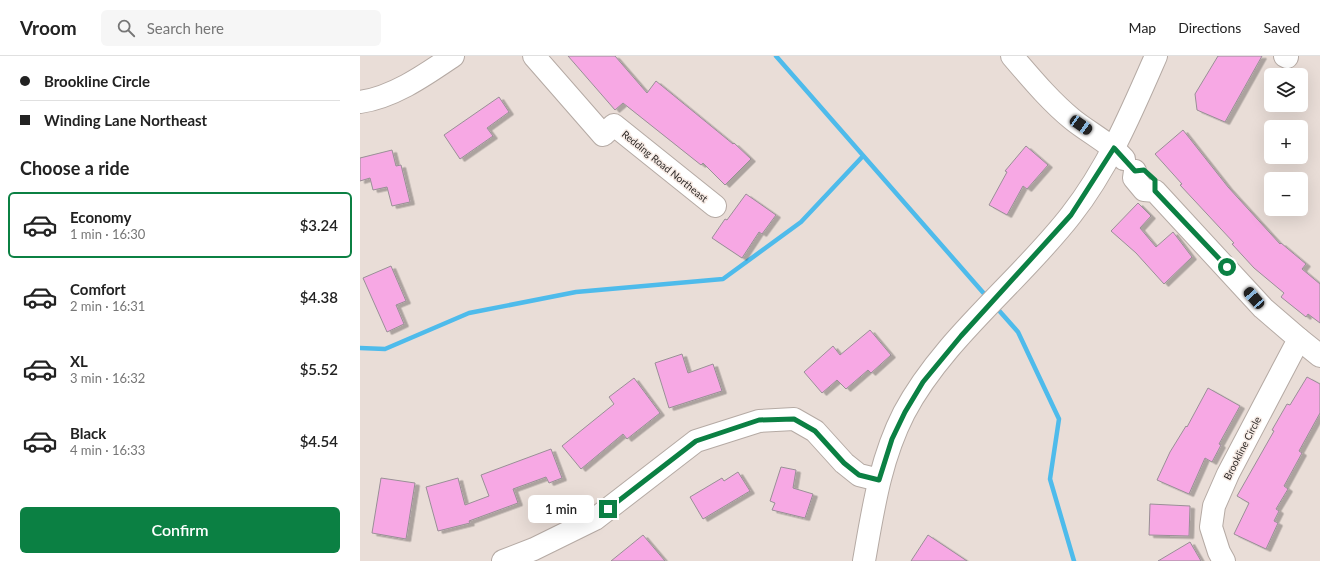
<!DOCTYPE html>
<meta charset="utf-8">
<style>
body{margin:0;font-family:Lato,sans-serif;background:#f6f6f6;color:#222;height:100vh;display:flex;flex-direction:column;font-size:15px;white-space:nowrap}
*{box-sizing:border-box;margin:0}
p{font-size:13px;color:#767676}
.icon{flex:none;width:22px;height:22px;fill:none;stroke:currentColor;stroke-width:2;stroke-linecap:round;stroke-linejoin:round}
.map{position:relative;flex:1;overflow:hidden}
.side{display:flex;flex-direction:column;background:#fff;width:360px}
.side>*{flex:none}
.banner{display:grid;align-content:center;height:88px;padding:0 20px;background:#fff}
.tools{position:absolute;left:904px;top:12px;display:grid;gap:8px}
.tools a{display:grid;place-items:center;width:44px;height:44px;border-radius:6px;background:#fff;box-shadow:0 4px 16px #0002;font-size:20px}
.end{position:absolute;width:18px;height:18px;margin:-9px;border:5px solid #0b8043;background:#fff;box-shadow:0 0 0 2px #fff}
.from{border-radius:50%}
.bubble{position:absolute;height:28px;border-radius:6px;background:#fff;box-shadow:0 4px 16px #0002;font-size:13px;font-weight:600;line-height:28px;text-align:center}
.car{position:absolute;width:12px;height:24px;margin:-12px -6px;border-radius:5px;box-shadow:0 0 3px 1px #0007;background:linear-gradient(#222 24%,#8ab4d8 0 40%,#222 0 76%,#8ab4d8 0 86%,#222 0)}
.banner b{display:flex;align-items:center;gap:14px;height:38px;font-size:15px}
.banner b+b{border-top:1px solid #e0e0e0}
.banner i{width:10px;height:10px;background:#222}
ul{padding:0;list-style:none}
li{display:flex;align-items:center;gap:12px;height:66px;margin:0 8px 6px;padding:0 12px;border:2px solid transparent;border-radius:6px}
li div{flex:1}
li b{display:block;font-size:15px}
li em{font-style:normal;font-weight:600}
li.selected{border-color:#0b8043}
li>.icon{width:36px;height:36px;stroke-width:1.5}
h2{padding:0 20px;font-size:18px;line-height:48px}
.primary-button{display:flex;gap:8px;margin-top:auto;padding:8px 20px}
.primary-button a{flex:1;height:46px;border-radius:6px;background:#0b8043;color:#fff;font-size:16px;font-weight:600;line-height:46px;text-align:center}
header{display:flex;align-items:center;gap:24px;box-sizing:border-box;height:56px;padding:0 20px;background:#fff;border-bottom:1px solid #e0e0e0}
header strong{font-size:19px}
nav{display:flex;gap:22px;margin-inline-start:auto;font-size:14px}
.search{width:280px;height:36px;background:#f6f6f6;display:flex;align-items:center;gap:10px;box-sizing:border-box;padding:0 14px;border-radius:6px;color:#767676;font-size:15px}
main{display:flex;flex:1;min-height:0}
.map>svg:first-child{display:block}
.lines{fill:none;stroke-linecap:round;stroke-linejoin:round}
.stream{stroke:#4ebbeb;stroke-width:4.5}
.building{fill:#f7a8e4;stroke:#998f96;filter:url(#shadow)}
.minor-casing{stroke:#b5aaa4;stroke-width:24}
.minor{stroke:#fff;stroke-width:22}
.route{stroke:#0b8043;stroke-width:5}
.labels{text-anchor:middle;stroke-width:3;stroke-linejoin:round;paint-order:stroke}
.street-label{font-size:10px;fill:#292523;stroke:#f6eae4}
</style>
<header>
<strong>Vroom</strong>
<div class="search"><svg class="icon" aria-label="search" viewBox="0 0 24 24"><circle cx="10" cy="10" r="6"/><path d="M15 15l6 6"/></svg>Search here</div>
<nav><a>Map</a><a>Directions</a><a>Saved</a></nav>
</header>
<main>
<section class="side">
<div class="banner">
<b><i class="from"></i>Brookline Circle</b>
<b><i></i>Winding Lane Northeast</b>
</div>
<h2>Choose a ride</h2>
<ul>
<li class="selected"><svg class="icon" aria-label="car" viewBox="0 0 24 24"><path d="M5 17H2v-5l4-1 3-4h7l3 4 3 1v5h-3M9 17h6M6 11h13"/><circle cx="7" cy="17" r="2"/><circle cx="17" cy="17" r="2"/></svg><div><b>Economy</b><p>1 min · 16:30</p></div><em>$3.24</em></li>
<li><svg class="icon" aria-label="car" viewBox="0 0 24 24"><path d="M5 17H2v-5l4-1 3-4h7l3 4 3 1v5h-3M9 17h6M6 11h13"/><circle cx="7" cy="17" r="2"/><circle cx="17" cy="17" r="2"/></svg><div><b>Comfort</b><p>2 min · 16:31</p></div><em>$4.38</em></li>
<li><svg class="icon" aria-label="car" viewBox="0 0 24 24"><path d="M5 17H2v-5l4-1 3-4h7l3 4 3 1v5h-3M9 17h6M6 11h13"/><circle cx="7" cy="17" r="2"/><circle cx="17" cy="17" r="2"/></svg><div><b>XL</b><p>3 min · 16:32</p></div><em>$5.52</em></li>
<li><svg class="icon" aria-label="car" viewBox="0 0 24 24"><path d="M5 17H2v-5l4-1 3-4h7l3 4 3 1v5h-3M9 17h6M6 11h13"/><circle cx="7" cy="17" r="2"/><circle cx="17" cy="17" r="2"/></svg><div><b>Black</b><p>4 min · 16:33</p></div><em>$4.54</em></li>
</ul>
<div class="primary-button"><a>Confirm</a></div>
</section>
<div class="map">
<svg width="960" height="505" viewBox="0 0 960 505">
<defs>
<filter id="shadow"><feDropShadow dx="4.5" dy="2.5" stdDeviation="0" flood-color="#0004"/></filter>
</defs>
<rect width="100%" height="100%" fill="#e9ddd7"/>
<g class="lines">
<g class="stream">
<path d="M 416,0 L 627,241"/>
<path d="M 635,250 L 658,276 L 699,363 L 690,423 L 714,505"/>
<path d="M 0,292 L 25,293 L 109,257 L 216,236 L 363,223 L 441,166 L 503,100"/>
</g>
</g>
<g class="building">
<path d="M 208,0 L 255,0 L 287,37 L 296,25 L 373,88 L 374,87 L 391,103 L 365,129 L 343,107 L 341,109 L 263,47 L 255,54 Z"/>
<path d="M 858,0 L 902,0 L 865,66 L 837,54 L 835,38 Z"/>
<path d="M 139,41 L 149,56 L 127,72 L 133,80 L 100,103 L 84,79 Z"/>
<path d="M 823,74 L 868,131 L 920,188 L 921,187 L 946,208 L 942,213 L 960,228 L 960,267 L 948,258 L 946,261 L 921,241 L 924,237 L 894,212 L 872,188 L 874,187 L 820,129 L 822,128 L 795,98 Z"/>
<path d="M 666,90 L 688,109 L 667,133 L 663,130 L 647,159 L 629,149 L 647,116 L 645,115 Z"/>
<path d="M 32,94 L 36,110 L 41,109 L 50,146 L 32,150 L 27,131 L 13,134 L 10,122 L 0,125 L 0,102 Z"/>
<path d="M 386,138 L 416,159 L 402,178 L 399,176 L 382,202 L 352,182 L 365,163 L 367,164 Z"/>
<path d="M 778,147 L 791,160 L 780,172 L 796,191 L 813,176 L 832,201 L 804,228 L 776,197 L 751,175 Z"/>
<path d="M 31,210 L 46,245 L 36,249 L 44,268 L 27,276 L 3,222 Z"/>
<path d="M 510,274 L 531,299 L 511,317 L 508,314 L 486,333 L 477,324 L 462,337 L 444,316 L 473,290 L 480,299 Z"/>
<path d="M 322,298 L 328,317 L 353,308 L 362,335 L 309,352 L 295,307 Z"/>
<path d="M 947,321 L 960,328 L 960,357 L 939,395 L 942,397 L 924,430 L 928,433 L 916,453 L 919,455 L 914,465 L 918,467 L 906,493 L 874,478 L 889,447 L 877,440 L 914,375 L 912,374 L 927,348 L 930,349 Z"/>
<path d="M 274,322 L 300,357 L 267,383 L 263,378 L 221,413 L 202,390 L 254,348 L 249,341 Z"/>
<path d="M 848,332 L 880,350 L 859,388 L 861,389 L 852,406 L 845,402 L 829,438 L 797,424 L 810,396 L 826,370 L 827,371 Z"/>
<path d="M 191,393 L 202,422 L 189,427 L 186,421 L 153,433 L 158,447 L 109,465 L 110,467 L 78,475 L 66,431 L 98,422 L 105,449 L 129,440 L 121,419 Z"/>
<path d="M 421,411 L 436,414 L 433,432 L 453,438 L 445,462 L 412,454 L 415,447 L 410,445 Z"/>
<path d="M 378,416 L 390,435 L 343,463 L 330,441 L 362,422 L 364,425 Z"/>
<path d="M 21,422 L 55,427 L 46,483 L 12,477 Z"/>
<path d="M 790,448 L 830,450 L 829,480 L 789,479 Z"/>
<path d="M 283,479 L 305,505 L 251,505 Z"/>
<path d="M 568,479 L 607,505 L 551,505 Z"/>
<path d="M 830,486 L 841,505 L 798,505 Z"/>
</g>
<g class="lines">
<g class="minor-casing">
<g id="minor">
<path d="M 174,0 L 243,79 L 254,69 L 355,150"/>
<path d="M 652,0 C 671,22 690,45 712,63 C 729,77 749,86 764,103"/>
<path d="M 925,0 L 927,1"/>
<path d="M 0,46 C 34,41 65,19 93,0"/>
<path d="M 775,115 L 774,122 L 784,134 L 795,135 L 903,252 L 939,283 L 868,418 L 854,450 L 851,471 L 859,496 L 864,505"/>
<path d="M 939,283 L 960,300"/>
<path d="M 143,505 L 174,493 L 235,463 L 336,385 L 399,365 L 434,363 L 455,375 L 484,407 L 499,419 L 519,424"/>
<path d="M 504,505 C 513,454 520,404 544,357 C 583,283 660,225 711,159 C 748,112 772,55 796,0"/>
</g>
</g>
<use href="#minor" class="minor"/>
</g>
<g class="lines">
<path class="route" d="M 248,453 L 336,385 L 399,364 L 434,363 L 455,375 L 484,407 L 499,419 L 519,424 L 532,383 L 545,356 L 563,326 L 601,280 L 711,159 L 754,92 L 775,115 L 784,114 L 795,124 L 795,135 L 867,211"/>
</g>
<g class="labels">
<g class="street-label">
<text transform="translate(305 110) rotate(39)" y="4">Redding Road Northeast</text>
<text transform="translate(882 392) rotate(-63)" y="4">Brookline Circle</text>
</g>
</g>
</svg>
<div class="tools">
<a><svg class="icon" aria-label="layers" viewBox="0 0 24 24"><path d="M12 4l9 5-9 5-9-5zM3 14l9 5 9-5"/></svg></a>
<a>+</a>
<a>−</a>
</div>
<i class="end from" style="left:867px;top:211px"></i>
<i class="end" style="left:248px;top:453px"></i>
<div class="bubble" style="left:168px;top:439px;width:66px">1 min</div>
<i class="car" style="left:721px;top:69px;rotate:124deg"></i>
<i class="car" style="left:894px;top:242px;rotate:319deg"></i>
</div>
</main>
